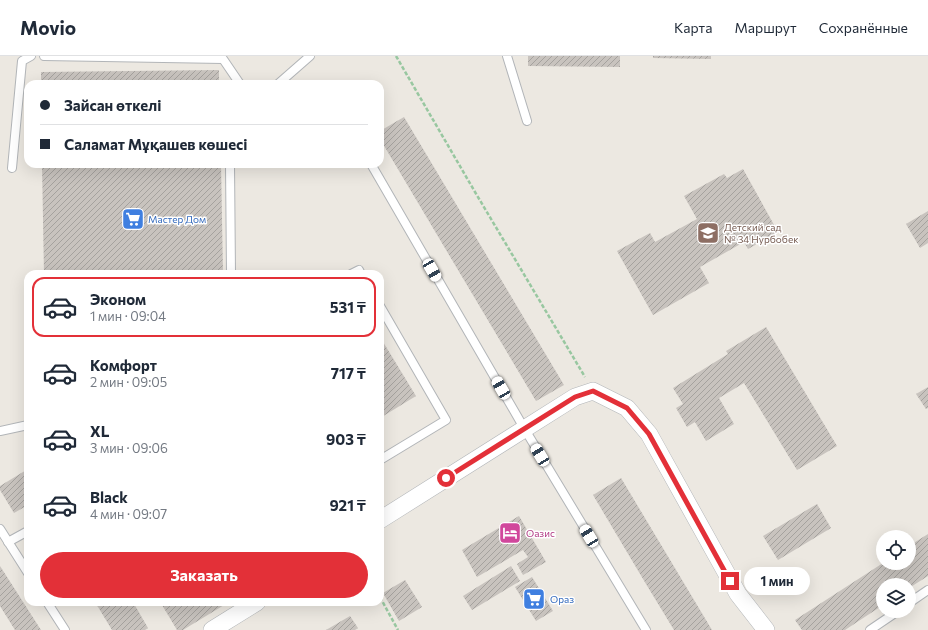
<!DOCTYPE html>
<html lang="ru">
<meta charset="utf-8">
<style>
body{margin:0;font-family:Commissioner,sans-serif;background:#f6f6f7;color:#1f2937;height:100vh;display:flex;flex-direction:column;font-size:15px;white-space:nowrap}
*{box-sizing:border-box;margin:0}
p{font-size:13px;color:#747a83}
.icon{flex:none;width:22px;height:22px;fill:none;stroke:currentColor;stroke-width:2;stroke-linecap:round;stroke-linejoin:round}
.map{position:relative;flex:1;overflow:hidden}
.drawer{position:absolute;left:24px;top:214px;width:360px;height:336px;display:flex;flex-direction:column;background:#fff;border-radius:12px;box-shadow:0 4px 16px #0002}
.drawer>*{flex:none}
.banner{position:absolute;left:24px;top:24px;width:360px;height:88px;border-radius:12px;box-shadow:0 4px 16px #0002;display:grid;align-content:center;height:88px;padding:0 16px;background:#fff}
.fabs{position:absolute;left:876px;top:474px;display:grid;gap:8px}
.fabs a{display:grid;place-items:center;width:40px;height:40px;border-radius:50%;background:#fff;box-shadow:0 4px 16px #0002;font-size:20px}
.end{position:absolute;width:18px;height:18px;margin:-9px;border:5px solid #e33038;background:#fff;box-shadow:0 0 0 2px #fff}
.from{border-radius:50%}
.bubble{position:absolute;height:28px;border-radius:14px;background:#fff;box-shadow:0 4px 16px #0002;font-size:13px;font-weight:700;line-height:28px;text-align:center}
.car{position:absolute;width:12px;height:24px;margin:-12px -6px;border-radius:5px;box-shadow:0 0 3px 1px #0007;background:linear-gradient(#fff 24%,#345 0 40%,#fff 0 76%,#345 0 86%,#fff 0)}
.banner b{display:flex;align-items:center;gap:14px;height:38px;font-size:15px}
.banner b+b{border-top:1px solid #e0e1e3}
.banner i{width:10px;height:10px;background:#1f2937}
ul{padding:7px 0 0;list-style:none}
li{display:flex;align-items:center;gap:12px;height:60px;margin:0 8px 6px;padding:0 8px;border:2px solid transparent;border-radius:12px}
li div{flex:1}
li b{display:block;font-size:15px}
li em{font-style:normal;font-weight:700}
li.on{border-color:#e33038}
li>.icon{width:36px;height:36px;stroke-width:1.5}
.action{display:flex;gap:8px;margin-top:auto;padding:8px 16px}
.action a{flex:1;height:46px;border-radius:24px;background:#e33038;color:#fff;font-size:16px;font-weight:700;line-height:46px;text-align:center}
header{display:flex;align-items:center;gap:24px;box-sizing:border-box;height:56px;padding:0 20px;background:#fff;border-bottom:1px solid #e0e1e3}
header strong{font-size:19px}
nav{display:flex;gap:22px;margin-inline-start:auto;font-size:14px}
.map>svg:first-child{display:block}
.building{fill:url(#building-hatch)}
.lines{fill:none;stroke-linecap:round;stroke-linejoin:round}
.service-casing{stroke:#b2b5b8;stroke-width:10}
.minor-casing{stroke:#b2b5b8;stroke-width:18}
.path{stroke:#98c7a0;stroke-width:2.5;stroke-dasharray:4 2;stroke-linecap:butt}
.service{stroke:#fff;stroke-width:8}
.minor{stroke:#fff;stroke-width:17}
.route{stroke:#e33038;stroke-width:5}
.labels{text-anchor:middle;stroke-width:3;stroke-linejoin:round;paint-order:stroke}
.shop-label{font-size:10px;fill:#366cbe;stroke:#fff;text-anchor:start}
.education-label{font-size:10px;fill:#785e54;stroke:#fff;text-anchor:start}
.hotel-label{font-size:10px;fill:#b23c85;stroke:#fff;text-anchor:start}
</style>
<header>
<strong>Movio</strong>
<nav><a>Карта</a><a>Маршрут</a><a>Сохранённые</a></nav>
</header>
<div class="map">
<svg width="928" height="574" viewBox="0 0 928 574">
<defs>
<pattern id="building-hatch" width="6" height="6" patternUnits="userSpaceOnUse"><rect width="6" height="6" fill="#c8c3be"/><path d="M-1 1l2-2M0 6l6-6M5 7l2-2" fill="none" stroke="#a5a29e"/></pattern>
</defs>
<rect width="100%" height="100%" fill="#ece8e1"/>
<g class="building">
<path d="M 528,0 L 620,0 L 620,11 L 528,10 Z"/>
<path d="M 653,0 L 711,0 L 711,3 L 653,2 Z"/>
<path d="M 219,14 L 219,28 L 41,28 L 41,16 Z"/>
<path d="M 404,61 L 564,329 L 536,345 L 380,83 L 380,75 Z"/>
<path d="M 42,108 L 221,108 L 223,218 L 44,218 Z"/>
<path d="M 743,113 L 778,176 L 748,193 L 744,186 L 700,211 L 709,227 L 653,259 L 617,195 L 650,177 L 655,186 L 697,163 L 684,140 L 724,118 L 727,122 Z"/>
<path d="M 928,155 L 928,187 L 920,192 L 906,168 Z"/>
<path d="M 766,271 L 837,390 L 797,414 L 744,327 L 719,342 L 734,368 L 706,385 L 695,366 L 687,371 L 676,352 L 683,348 L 673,332 L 728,298 L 726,295 Z"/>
<path d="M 380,281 L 416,340 L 380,362 Z"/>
<path d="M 928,331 L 928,352 L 926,353 L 916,338 Z"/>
<path d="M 28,413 L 28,449 L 14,457 L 0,434 L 0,430 Z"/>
<path d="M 621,422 L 712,574 L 674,574 L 646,528 L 593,439 Z"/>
<path d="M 817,448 L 831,472 L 778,504 L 763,480 Z"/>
<path d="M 519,460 L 546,506 L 523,519 L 517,508 L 528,501 L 523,494 L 477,521 L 462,494 Z"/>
<path d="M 928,478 L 928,520 L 909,532 L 909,529 L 883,529 L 883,549 L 845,574 L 802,574 L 795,564 L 883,507 L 909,507 L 909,490 Z"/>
<path d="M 0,510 L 41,574 L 15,574 L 0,550 Z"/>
<path d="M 511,510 L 520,525 L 472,554 L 463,540 Z"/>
<path d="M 532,521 L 553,555 L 536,565 L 515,531 Z"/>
<path d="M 405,524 L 422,551 L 399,565 L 383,537 Z"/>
<path d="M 95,546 L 133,546 L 148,572 L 145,574 L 112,574 Z"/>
<path d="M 166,546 L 229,546 L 183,574 L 177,574 L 162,549 Z"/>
<path d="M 350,560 L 358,572 L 355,574 L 326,574 Z"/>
</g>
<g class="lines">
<g class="service-casing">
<g id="service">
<path d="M 44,0 L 223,3 L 240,28"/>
<path d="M 507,0 L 527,65"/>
<path d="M 278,28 L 310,0"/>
<path d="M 230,108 L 231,218"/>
<path d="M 371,108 L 524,372 L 646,574"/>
<path d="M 12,112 L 22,5 L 31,0"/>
<path d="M 351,218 L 359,214 L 361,218"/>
<path d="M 380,250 L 446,364 L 380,404"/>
<path d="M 0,375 L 28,369"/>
<path d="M 0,473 L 28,517"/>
<path d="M 8,486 L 28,475"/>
<path d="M 47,546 L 65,574"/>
<path d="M 909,547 L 928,534"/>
<path d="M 870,574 L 898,555"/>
</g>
</g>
<g class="minor-casing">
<g id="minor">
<path d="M 380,464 L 575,341 L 593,335 L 627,352 L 649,378 L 738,538 L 766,574"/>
<path d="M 212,574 L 257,546"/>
</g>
</g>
<g class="path">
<path d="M 396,0 L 475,136 L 585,321"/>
<path d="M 380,541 L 398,574"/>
</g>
<use href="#service" class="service"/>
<use href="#minor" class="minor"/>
</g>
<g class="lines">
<path class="route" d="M 446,422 L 575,341 L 593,335 L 627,352 L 649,378 L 730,525"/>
</g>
<defs>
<g id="supermarket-square" transform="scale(1.15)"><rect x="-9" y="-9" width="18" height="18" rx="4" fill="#3f7fe0" stroke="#fff"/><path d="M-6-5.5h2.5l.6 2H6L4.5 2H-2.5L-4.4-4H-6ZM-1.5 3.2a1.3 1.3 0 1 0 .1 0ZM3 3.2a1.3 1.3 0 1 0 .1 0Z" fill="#fff"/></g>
<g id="school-square" transform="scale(1.15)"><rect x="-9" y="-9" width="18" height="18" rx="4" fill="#8d6e63" stroke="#fff"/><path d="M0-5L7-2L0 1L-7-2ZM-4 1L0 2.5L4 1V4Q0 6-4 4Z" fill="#fff"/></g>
<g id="hotel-square" transform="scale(1.15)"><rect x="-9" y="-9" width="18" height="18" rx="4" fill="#d1479c" stroke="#fff"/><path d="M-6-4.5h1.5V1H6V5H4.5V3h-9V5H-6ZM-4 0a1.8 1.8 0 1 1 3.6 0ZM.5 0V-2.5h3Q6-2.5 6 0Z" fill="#fff"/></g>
</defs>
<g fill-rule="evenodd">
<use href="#supermarket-square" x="133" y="163"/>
<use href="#school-square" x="708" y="177"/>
<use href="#hotel-square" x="510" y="477"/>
<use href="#supermarket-square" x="534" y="543"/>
</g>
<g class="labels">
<g class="shop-label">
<text x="148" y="167">Мастер Дом</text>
<text x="550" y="547">Ораз</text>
</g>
<g class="education-label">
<text x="724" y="175">Детский сад<tspan x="724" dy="12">№ 34 Нурбобек</tspan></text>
</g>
<g class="hotel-label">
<text x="526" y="481">Оазис</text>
</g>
</g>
</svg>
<div class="fabs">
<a><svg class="icon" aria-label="locate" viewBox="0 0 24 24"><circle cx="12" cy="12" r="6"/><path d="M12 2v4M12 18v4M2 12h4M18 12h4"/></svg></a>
<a><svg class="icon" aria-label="layers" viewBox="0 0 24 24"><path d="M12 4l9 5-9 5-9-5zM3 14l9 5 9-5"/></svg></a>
</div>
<i class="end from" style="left:446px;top:422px"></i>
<i class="end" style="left:730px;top:525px"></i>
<div class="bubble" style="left:744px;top:511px;width:66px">1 мин</div>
<i class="car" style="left:432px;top:214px;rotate:150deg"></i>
<i class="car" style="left:501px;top:332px;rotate:330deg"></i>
<i class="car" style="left:540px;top:399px;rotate:329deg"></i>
<i class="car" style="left:589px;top:480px;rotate:329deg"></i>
<div class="banner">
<b><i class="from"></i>Зайсан өткелі</b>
<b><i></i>Саламат Мұқашев көшесі</b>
</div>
<section class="drawer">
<ul>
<li class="on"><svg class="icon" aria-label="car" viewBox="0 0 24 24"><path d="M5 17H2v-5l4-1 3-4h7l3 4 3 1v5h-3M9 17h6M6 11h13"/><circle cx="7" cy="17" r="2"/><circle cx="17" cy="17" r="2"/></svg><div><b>Эконом</b><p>1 мин · 09:04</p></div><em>531 ₸</em></li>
<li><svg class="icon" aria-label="car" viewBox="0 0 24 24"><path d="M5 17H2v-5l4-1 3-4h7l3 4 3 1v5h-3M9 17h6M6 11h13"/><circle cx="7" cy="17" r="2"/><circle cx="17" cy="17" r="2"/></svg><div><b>Комфорт</b><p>2 мин · 09:05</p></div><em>717 ₸</em></li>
<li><svg class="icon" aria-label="car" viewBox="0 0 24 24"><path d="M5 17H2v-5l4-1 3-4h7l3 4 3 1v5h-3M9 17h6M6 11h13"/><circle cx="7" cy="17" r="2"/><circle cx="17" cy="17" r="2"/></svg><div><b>XL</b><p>3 мин · 09:06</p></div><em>903 ₸</em></li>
<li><svg class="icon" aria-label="car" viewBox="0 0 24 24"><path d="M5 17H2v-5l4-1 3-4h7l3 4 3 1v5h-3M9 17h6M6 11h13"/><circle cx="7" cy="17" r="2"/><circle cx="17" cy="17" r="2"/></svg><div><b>Black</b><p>4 мин · 09:07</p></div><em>921 ₸</em></li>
</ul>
<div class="action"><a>Заказать</a></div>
</section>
</div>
